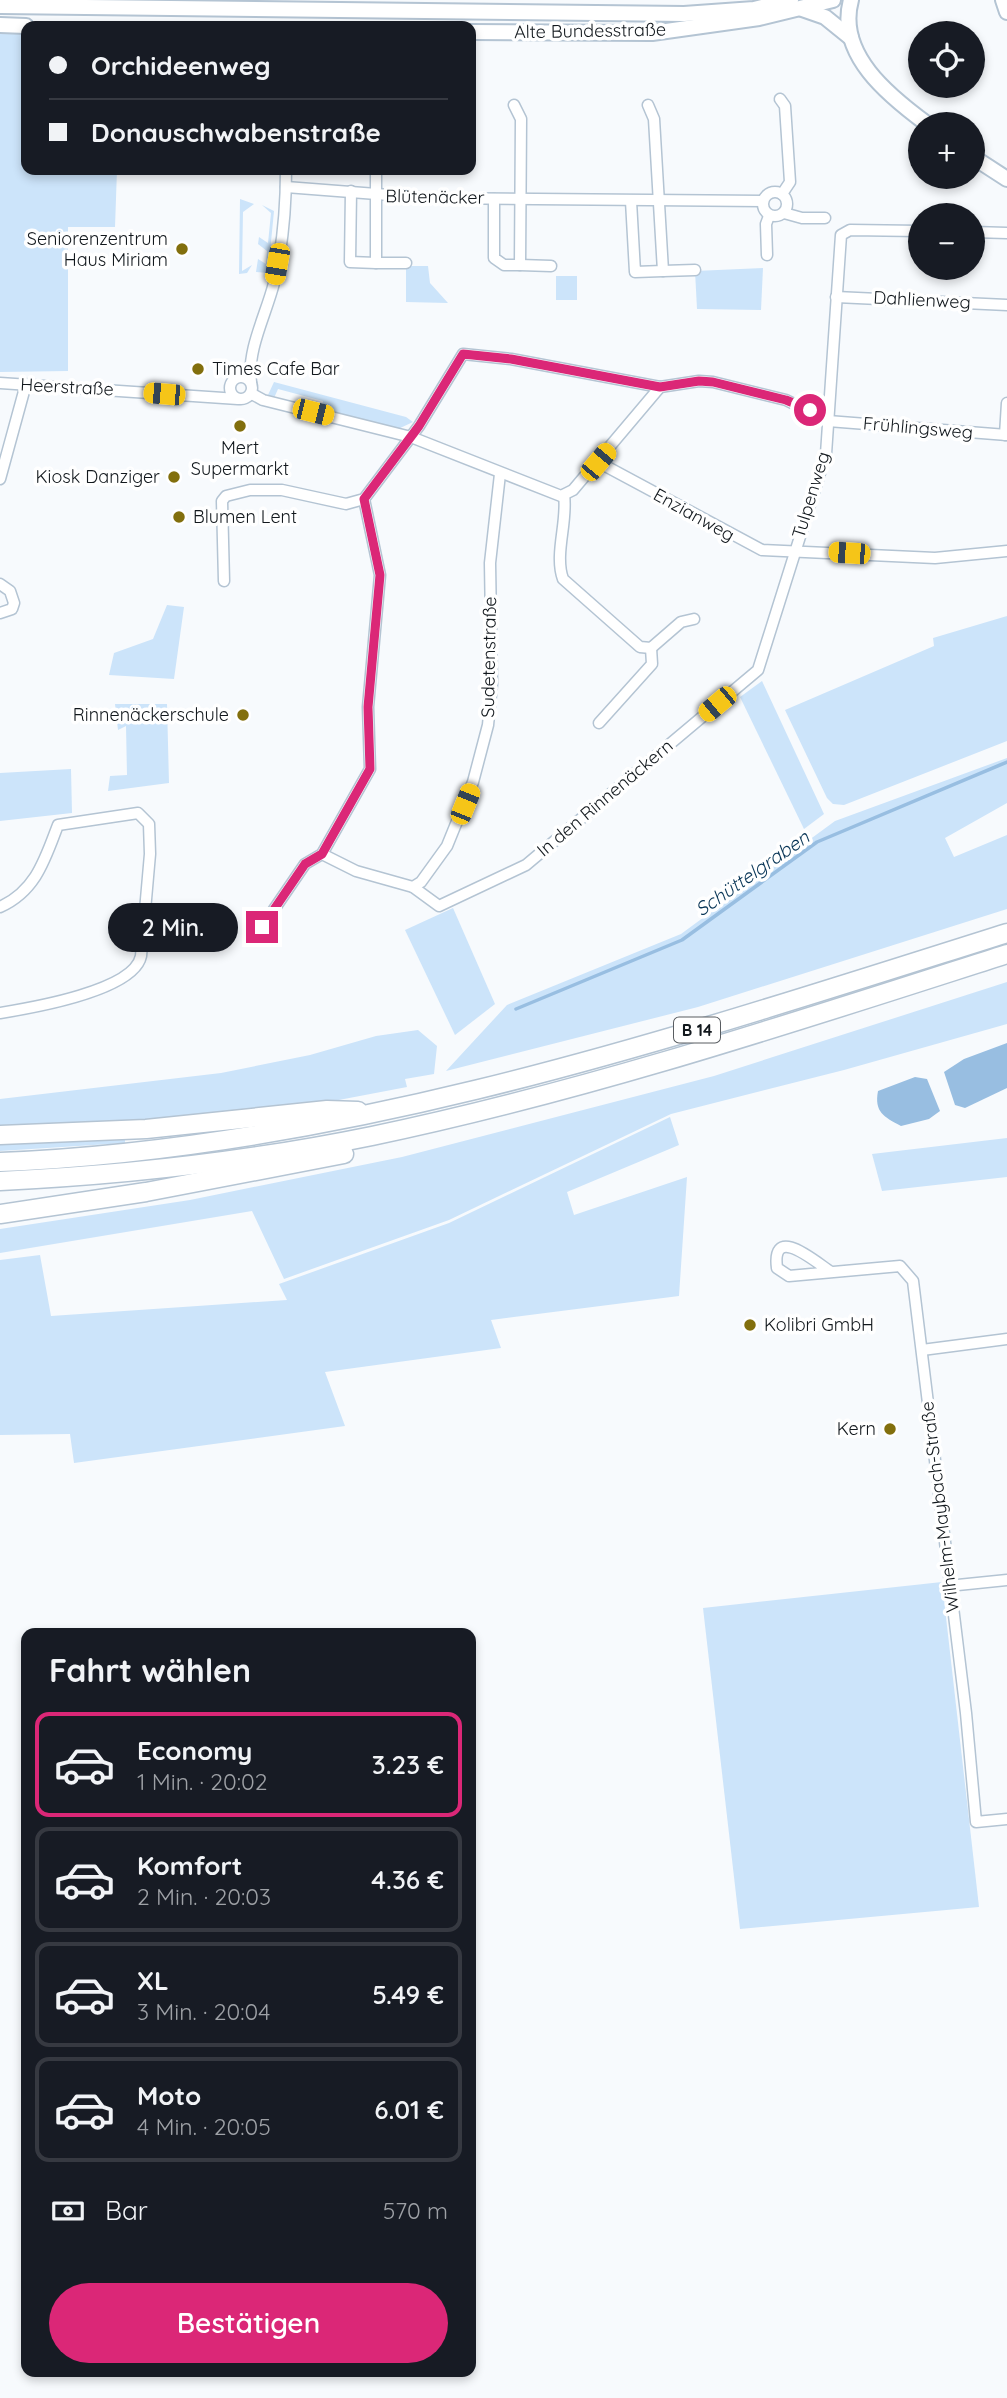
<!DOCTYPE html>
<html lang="de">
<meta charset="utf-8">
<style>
body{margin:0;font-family:Quicksand,sans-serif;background:#20242c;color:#f1f3f6;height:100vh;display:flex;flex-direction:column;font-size:26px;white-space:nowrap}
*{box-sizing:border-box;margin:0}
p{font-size:23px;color:#9ea1a6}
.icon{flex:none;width:38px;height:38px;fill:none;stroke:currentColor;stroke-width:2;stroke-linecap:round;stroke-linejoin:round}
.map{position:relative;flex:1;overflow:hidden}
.details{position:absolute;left:21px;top:1628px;width:455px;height:749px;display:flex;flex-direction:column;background:#171b24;border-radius:14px;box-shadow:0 4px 10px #0003}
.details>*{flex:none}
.hud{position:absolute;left:21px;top:21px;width:455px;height:154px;border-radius:14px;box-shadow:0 4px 10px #0003;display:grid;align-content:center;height:154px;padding:0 28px;background:#171b24}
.buttons{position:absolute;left:908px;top:21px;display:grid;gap:14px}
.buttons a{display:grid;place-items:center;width:77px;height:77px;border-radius:50%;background:#171b24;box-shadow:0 4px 10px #0003;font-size:35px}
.end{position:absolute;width:32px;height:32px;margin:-16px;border:9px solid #db2777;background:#fff;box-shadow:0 0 0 4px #fff}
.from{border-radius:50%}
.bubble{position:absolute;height:49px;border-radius:24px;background:#171b24;box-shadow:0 4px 10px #0003;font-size:23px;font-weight:600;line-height:49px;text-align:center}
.car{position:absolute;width:21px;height:42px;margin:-21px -10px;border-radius:9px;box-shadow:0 0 5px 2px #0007;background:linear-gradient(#f5c518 24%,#345 0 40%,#f5c518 0 76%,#345 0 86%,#f5c518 0)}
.hud b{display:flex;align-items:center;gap:24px;height:66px;font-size:26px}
.hud b+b{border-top:2px solid #363941}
.hud i{width:18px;height:18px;background:#f1f3f6}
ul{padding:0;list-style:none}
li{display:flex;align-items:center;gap:21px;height:105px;margin:0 14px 10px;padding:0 14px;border:4px solid #363941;border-radius:14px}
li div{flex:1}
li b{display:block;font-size:26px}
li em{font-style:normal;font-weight:600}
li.selected{border-color:#db2777}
li>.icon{width:63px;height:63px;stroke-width:1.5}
h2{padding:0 28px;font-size:32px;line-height:84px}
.pay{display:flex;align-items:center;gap:18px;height:77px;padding:0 28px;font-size:26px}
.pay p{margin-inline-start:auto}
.action{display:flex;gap:14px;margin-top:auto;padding:14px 28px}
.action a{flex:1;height:80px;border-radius:42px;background:#db2777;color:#fff;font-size:28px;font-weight:600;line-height:80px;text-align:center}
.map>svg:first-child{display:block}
.green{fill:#cce4fa}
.water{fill:#98bee1}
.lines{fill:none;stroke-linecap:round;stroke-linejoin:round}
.stream{stroke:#98bee1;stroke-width:3.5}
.street-casing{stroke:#b4c4d3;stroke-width:13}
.secondary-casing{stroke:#b4c4d3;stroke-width:18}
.highway-casing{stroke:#b4c4d3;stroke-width:21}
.street{stroke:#fff;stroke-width:10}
.secondary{stroke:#fff;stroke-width:14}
.highway{stroke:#fff;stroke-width:18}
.route{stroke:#db2777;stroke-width:9}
.poi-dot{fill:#826f0d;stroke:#fff;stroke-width:2.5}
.labels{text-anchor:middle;stroke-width:7;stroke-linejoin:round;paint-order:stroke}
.shield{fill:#fff;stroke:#595d61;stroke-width:2}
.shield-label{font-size:16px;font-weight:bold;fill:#12181d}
.street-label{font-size:18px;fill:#12181d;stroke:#fff}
.poi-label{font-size:18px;fill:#12181d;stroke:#fff;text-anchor:end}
.water-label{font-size:19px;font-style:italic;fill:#093657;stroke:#fff}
</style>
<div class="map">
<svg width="1007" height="2398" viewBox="0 0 1007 2398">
<rect width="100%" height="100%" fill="#f7fafd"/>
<g class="green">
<path d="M 0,33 L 26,34 L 26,170 L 117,170 L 115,227 L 68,227 L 68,371 L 0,372 Z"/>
<path d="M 240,199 L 254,204 L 243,212 L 242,271 L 252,265 L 247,273 L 239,274 Z"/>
<path d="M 262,205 L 274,211 L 268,273 L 256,272 L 258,259 L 266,264 L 267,251 L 258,244 L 259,237 L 268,243 L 271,213 Z"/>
<path d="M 406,266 L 428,266 L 430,283 L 448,303 L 406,302 Z"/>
<path d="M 763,268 L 761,310 L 697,309 L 695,271 Z"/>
<rect x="556" y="276" width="21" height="24"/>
<path d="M 274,382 L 406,417 L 413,422 L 396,430 L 321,411 L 323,401 L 278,389 L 274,398 L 268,395 Z"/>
<path d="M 167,605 L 184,607 L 174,679 L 109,675 L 114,653 L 153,639 Z"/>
<path d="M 1007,616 L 1007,741 L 844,805 L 833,804 L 827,798 L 785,710 L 934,646 L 933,638 Z"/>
<path d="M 762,681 L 824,814 L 804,829 L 740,697 Z"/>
<path d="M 115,704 L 167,704 L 169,783 L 108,791 L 110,776 L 127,775 L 126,726 L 118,730 Z"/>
<path d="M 1007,758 L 1007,803 L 945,838 L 954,857 L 1007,835 L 1007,909 L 698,1007 L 446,1071 L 507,1005 L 681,934 L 835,821 Z"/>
<path d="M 71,769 L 72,813 L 0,821 L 0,773 Z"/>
<path d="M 453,908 L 495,1004 L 455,1035 L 405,930 Z"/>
<path d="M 1007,982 L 1007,1024 L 844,1070 L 671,1114 L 449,1220 L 284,1279 L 252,1211 L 0,1253 L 0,1229 L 190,1200 L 402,1157 L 714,1076 Z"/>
<path d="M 418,1030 L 437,1046 L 434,1074 L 405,1079 L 407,1087 L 302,1107 L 155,1121 L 0,1127 L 0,1099 L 221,1073 L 310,1055 L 376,1036 Z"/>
<path d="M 670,1117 L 679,1145 L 567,1192 L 574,1215 L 687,1177 L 679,1296 L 491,1320 L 501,1348 L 325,1372 L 345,1426 L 74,1463 L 70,1434 L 0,1435 L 0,1260 L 40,1255 L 51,1316 L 287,1300 L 279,1284 L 449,1223 Z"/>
<path d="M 1007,1138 L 1007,1177 L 882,1191 L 872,1154 Z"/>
<path d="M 125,1140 L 125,1143 L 0,1151 L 0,1143 Z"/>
<path d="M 942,1582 L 979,1907 L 740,1929 L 703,1608 Z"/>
</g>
<g class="water">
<path d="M 1007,1043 L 1007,1088 L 965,1108 L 955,1105 L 944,1072 L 964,1059 Z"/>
<path d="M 915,1077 L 927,1079 L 940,1111 L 929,1119 L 901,1126 C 884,1117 874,1112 878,1091 Z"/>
</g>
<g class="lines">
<path class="stream" d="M 516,1009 L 682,940 L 817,842 L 1007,762"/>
<g class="street-casing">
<g id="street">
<path d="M 780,99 L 785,106 L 790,182 L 782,194"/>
<path d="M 286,187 L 428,198 L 763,201"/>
<path d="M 351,191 L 350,262 L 376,263 L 376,170"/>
<circle cx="775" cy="204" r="12"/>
<path d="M 494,199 L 494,258 L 504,265 L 520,265 L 521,119 L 514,105"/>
<path d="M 631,201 L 635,272 L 663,271 L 654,119 L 648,105"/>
<path d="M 784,213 L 802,218 L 825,218"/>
<path d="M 973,232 L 1007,233"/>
<path d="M 767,255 L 766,224 L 769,216"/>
<path d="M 376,263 L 406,263"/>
<path d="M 520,265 L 551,266"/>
<path d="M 663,271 L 695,270"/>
<path d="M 836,297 L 1007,305"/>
<circle cx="241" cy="388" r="11"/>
<path d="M 251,382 C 247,349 266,315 274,283 C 283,245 286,208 286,170"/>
<path d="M 0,383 L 238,399"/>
<path d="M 252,394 L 263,400 L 411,437 L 561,496 L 573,490 L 660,387"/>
<path d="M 1005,435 L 1007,403"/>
<path d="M 598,462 L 762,550 L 935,558 L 1007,551"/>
<path d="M 0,479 L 26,384"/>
<path d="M 564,495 C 568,521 554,554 563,579 L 640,647 L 651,648 L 681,622 L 694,619"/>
<path d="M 224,581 L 222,501 L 226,496 L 250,490 L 282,490 L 346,504 L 364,499 L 419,426 L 463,354 L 511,359 L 660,387 L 699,381 L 713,382 L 786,400 L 828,421 L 1007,435"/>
<path d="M 0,584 L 10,591 L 14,603 L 12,609 L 0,613"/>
<path d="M 599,723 L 652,664 L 651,648"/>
<path d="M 322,854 L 356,871 L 413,887 L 421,882 L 447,846 L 473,782 L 488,725 L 492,684 L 490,563 L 500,474"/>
<path d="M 413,887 L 439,906 L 526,865 L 758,670 L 826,454 L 841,235 L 850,230 L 920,231"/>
<path d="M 0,907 C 36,891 45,859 58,825 L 138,813 L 149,824 L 150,854 L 141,956 C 134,991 31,1008 0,1013"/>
<path d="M 262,927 L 305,864 L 322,854 L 370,769 L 368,707 L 380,575 L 364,499"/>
<path d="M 831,1272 C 818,1264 771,1222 777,1268 L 789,1276 L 900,1266 L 913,1281 L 966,1713 L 976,1822 L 1007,1819"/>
<path d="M 922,1350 L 1007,1339"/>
<path d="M 948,1586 L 1007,1580"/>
</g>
</g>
<g class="secondary-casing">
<g id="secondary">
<path d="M 851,0 C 836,54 889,96 927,124"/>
<path d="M 1003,0 L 1007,12"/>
<path d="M 0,6 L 684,14 L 754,9 L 791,0"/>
<path d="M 802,9 L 825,17 L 851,38"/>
<path d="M 0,25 L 26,26"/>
<path d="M 471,32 L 652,33 L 759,18 L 833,0"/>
<path d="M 973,157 L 1007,179"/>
</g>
</g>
<g class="highway-casing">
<g id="highway">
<path d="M 0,1135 L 146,1129 L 327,1110 L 358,1111"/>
<path d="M 0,1162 C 348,1148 677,1037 1007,933"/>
<path d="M 0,1181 C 125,1175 250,1161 372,1136 C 587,1091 798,1021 1007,954"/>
<path d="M 0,1214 L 146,1192 L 344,1154"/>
</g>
</g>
<use href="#street" class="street"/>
<use href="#secondary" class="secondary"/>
<use href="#highway" class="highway"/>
</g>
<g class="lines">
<path class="route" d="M 262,927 L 305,864 L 322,854 L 370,769 L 368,707 L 380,575 L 364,499 L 419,426 L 463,354 L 511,359 L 660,387 L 699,381 L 713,382 L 786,400 L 810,410"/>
</g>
<g class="poi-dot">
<circle cx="182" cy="249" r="7"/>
<circle cx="198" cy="369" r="7"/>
<circle cx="240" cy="426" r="7"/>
<circle cx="174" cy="477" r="7"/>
<circle cx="179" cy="517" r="7"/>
<circle cx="243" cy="715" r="7"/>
<circle cx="750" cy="1325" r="7"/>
<circle cx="890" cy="1429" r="7"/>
</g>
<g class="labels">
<rect class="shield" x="674" y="1017.5" width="46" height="25" rx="5"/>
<g class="shield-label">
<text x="697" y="1036">B 14</text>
</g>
<g class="street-label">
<text transform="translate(590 31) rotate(-1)" y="6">Alte Bundesstraße</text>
<text transform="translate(435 197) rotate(1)" y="6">Blütenäcker</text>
<text transform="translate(922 300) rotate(3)" y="6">Dahlienweg</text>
<text transform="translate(67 387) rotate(3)" y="6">Heerstraße</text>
<text transform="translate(918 428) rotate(5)" y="6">Frühlingsweg</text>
<text transform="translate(811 495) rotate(-73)" y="6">Tulpenweg</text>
<text transform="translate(694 515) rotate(29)" y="6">Enzianweg</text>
<text transform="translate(489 657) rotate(-89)" y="6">Sudetenstraße</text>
<text transform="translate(605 798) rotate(-40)" y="6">In den Rinnenäckern</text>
<text transform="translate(940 1507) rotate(-97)" y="6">Wilhelm-Maybach-Straße</text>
</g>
<g class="poi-label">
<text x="168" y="245">Seniorenzentrum<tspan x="168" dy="21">Haus Miriam</tspan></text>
<text x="212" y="375" text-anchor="start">Times Cafe Bar</text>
<text x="240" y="454" text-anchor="middle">Mert<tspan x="240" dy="21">Supermarkt</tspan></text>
<text x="160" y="483">Kiosk Danziger</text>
<text x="193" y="523" text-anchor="start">Blumen Lent</text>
<text x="229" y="721">Rinnenäckerschule</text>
<text x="764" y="1331" text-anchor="start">Kolibri GmbH</text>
<text x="876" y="1435">Kern</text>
</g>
<g class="water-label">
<text transform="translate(752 873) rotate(-35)" y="7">Schüttelgraben</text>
</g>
</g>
</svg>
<div class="buttons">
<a><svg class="icon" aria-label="locate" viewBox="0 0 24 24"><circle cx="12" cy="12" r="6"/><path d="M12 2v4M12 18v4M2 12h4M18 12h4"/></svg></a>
<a>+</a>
<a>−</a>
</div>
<i class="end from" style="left:810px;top:410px"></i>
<i class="end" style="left:262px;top:927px"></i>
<div class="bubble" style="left:108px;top:903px;width:130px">2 Min.</div>
<i class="car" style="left:277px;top:264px;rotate:190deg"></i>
<i class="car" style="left:164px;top:394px;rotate:275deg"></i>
<i class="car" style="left:313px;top:412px;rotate:104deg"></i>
<i class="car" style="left:598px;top:462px;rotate:40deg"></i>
<i class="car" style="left:849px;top:553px;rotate:274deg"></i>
<i class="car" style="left:717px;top:704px;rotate:230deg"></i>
<i class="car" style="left:465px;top:804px;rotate:22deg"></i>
<div class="hud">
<b><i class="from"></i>Orchideenweg</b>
<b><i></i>Donauschwabenstraße</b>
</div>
<section class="details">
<h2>Fahrt wählen</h2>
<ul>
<li class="selected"><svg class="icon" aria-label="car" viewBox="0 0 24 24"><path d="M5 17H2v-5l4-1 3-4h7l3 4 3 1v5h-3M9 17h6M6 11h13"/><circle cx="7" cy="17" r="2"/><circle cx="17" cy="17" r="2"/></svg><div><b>Economy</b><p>1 Min. · 20:02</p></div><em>3.23 €</em></li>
<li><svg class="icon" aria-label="car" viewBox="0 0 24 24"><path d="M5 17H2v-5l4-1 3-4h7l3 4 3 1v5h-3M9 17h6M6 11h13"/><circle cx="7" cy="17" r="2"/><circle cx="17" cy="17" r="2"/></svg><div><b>Komfort</b><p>2 Min. · 20:03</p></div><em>4.36 €</em></li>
<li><svg class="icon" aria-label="car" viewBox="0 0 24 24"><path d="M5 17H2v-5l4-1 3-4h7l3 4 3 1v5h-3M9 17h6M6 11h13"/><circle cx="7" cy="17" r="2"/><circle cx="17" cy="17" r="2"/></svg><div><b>XL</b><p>3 Min. · 20:04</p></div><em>5.49 €</em></li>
<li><svg class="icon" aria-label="car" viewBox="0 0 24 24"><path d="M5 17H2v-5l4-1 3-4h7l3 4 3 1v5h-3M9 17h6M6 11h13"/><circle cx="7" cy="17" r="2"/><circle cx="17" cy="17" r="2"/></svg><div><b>Moto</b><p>4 Min. · 20:05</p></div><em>6.01 €</em></li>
</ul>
<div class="pay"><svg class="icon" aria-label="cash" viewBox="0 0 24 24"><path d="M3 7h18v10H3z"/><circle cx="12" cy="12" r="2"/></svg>Bar<p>570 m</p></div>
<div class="action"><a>Bestätigen</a></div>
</section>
</div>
